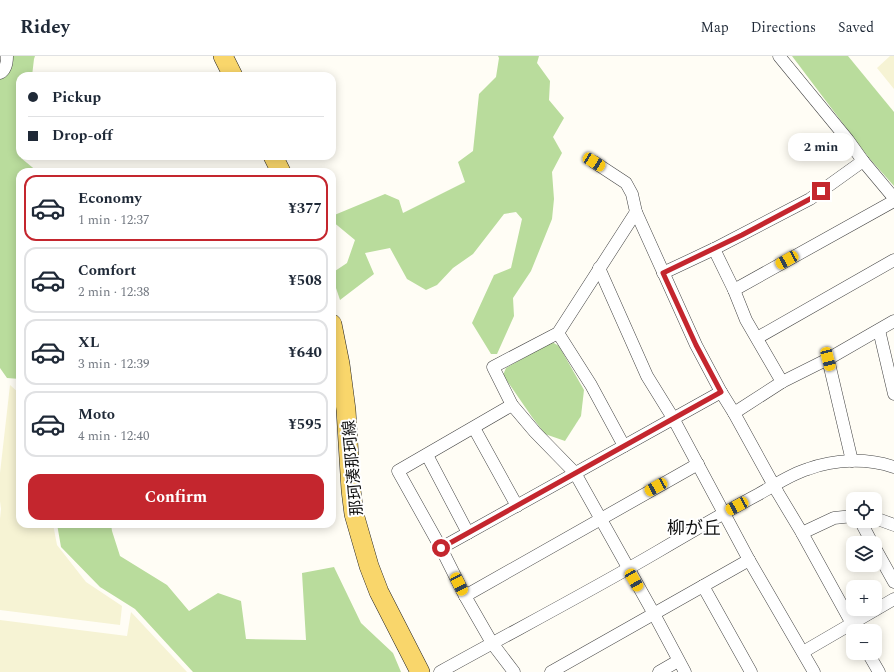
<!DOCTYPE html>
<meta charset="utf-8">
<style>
body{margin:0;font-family:Spectral,"Noto Sans JP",serif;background:#f2f2f3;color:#1f2937;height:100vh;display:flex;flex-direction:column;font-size:15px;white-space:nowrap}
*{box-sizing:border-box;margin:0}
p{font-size:13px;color:#747a83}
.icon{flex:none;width:22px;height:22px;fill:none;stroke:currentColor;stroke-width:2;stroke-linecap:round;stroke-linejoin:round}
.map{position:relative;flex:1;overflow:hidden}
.details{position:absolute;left:16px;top:112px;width:320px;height:360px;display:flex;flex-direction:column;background:#fff;border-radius:12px;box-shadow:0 2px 10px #0003}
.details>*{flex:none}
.hud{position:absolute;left:16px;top:16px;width:320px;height:88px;border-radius:12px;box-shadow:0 2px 10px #0003;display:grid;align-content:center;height:88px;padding:0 12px;background:#fff}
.fabs{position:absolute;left:846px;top:436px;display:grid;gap:8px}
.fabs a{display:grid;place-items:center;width:36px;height:36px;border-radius:8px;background:#fff;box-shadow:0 2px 10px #0003;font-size:20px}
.end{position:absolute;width:18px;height:18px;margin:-9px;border:5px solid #c4262e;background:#fff;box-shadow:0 0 0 2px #fff}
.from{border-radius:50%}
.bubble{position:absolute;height:28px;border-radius:12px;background:#fff;box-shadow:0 2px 10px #0003;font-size:13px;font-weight:700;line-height:28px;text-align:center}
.car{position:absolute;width:12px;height:24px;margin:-12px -6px;border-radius:5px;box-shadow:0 0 3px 1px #0007;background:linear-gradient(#f5c518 24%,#345 0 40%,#f5c518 0 76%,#345 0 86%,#f5c518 0)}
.hud b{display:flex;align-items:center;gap:14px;height:38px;font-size:15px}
.hud b+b{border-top:1px solid #e0e1e3}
.hud i{width:10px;height:10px;background:#1f2937}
ul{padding:7px 0 0;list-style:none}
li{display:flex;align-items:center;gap:12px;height:66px;margin:0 8px 6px;padding:0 4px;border:2px solid #e0e1e3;border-radius:12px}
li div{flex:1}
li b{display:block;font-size:15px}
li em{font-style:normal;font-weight:700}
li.on{border-color:#c4262e}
li>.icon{width:36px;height:36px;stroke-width:1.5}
.action{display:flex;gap:8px;margin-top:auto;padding:8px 12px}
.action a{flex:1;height:46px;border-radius:12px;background:#c4262e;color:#fff;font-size:16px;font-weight:700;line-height:46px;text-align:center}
header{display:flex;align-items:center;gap:24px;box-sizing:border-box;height:56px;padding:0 20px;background:#fff;border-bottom:1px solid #e0e1e3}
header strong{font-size:19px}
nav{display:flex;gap:22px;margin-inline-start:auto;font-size:14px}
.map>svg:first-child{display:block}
.farmland{fill:#f6f3d4}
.forest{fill:#b9dc9c}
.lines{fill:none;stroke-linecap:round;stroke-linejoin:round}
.minor-casing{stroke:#444;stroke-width:13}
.primary-casing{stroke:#222;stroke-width:20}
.minor{stroke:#fff;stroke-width:12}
.primary{stroke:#f9d66b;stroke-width:19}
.route{stroke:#c4262e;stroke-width:5}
.labels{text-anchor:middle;stroke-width:4;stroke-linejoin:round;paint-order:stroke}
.street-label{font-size:16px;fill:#111;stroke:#fff}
.quarter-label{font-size:18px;fill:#111;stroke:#fff}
</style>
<header>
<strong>Ridey</strong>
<nav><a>Map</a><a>Directions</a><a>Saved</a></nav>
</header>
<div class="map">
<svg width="894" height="616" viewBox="0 0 894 616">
<rect width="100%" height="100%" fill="#fffdf5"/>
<g class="farmland">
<path d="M 890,0 L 894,0 L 894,33 L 877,12 Z"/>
<path d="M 10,329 L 20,338 L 20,468 L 53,468 L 57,489 L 86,526 L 122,550 L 120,569 L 0,554 L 0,463 L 1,453 L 0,445 L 0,417 Z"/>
<path d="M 131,556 L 187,616 L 0,616 L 0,564 L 127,580 Z"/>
</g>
<g class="forest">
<path d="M 12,0 L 35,0 L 34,3 L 32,20 L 20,20 L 20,100 L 21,100 L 21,102 L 38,116 L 20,116 L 20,323 L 7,322 L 0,312 L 0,19 Z"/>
<path d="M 498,0 L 539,0 L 537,7 L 550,25 L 549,44 L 564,62 L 553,81 L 562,97 L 552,116 L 554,143 L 552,163 L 531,215 L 513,242 L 514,260 L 497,298 L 491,298 L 472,267 L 494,219 L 511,212 L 522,163 L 516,156 L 504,158 L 473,198 L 453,212 L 437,229 L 426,234 L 407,223 L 390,192 L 365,197 L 374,218 L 340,244 L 332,220 L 332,217 L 347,207 L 355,184 L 332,165 L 332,160 L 385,138 L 399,144 L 403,157 L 465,126 L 458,106 L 473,95 L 479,38 L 496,21 L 499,2 Z"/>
<path d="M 792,0 L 848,0 L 894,56 L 894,130 L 869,102 Z"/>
<path d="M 552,286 L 559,290 L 584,334 L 581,360 L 565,385 L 545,378 L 532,361 L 503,319 L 506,312 Z"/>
<path d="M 57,468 L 111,468 L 112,475 L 120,500 L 167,529 L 189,555 L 218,537 L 241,545 L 246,583 L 306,584 L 302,517 L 334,511 L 361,567 L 393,597 L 401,616 L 193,616 L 135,553 L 100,531 L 61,491 Z"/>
</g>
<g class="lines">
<g class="minor-casing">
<g id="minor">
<path d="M 779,0 L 848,84 L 863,105 L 894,142"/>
<path d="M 0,17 C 6,14 7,6 7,0"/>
<path d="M 594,106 L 626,127 L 632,138 L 636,156 L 696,289 L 721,336 L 734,357 L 778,437 L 802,477 L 856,575"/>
<path d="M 636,156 L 558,277 L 493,311 L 512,349 L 535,376 L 575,417 L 654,558 L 685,616"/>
<path d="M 714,193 L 734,234 L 746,264 L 782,326"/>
<path d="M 599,212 L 647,320 L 673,362 L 749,504 L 814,616"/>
<path d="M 663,217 L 714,193 L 810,143 L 863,105"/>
<path d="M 734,234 L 894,145"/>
<path d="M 879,274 L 894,338"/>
<path d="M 558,277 L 591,329 L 624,390"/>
<path d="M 757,282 L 894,204"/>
<path d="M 828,303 L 852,405"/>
<path d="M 512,349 L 398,415 L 441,492 L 465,540 L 492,587 L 514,616"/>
<path d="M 734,357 L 782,326 L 828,303 L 894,265"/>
<path d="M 474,372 L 517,450"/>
<path d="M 427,399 L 468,477"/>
<path d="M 875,462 L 894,469"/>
<path d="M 862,465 L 862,468 L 872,487"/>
<path d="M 802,477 L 834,462 L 853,460"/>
<path d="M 441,492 L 721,336"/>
<path d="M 875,492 L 894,526"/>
<path d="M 703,530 L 751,616"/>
<path d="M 465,540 L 698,408"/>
<path d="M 803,596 L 894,543"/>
<path d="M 868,597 L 879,616"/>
<path d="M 440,616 C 512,576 585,538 657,496 C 691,476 725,456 759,438 C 775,429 791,418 808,413 C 835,403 867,402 894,411"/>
<path d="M 551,616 L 749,504"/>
<path d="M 659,616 L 678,605"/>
</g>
</g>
<g class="primary-casing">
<g id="primary">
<path d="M 223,0 L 233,20"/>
<path d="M 273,100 L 281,116"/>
<path d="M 332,268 L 340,308 L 346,354 L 351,434 L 354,458 L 369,510 L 379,536 L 420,616"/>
</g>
</g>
<use href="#minor" class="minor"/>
<use href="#primary" class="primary"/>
</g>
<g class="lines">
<path class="route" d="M 441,492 L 721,336 L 696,289 L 663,217 L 742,179 L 810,143 L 821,135"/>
</g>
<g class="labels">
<g class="street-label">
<text transform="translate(352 412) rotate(-95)" y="6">那珂湊那珂線</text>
</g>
<g class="quarter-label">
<text x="694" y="478">柳が丘</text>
</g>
</g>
</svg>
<div class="fabs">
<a><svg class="icon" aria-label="locate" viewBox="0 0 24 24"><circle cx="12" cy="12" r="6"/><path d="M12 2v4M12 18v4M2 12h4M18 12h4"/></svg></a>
<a><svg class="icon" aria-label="layers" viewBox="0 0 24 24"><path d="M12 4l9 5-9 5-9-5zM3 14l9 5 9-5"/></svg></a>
<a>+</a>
<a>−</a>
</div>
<i class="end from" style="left:441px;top:492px"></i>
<i class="end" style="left:821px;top:135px"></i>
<div class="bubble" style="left:788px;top:77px;width:66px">2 min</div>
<i class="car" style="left:594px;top:106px;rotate:122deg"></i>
<i class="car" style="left:787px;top:204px;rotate:241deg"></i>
<i class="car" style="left:828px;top:303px;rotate:166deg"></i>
<i class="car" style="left:656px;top:431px;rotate:241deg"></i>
<i class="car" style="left:737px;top:450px;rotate:242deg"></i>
<i class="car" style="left:634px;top:524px;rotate:150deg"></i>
<i class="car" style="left:459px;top:528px;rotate:153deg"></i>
<div class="hud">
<b><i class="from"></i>Pickup</b>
<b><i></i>Drop-off</b>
</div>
<section class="details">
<ul>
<li class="on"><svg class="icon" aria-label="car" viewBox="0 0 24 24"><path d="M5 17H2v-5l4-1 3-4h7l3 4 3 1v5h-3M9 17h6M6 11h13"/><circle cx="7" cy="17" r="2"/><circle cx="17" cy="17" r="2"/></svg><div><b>Economy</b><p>1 min · 12:37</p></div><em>¥377</em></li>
<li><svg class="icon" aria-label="car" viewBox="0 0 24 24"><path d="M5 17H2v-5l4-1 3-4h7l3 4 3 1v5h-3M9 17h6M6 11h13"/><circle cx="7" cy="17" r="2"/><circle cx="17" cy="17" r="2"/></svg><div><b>Comfort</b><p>2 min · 12:38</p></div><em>¥508</em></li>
<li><svg class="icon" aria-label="car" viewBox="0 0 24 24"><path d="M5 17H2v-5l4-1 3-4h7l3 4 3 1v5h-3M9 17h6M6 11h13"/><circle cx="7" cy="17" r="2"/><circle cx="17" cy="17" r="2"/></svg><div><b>XL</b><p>3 min · 12:39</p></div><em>¥640</em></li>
<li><svg class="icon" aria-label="car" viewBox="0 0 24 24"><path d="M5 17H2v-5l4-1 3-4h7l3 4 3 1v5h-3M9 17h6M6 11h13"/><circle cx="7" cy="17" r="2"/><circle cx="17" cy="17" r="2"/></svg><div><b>Moto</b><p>4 min · 12:40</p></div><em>¥595</em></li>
</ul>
<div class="action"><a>Confirm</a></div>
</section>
</div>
